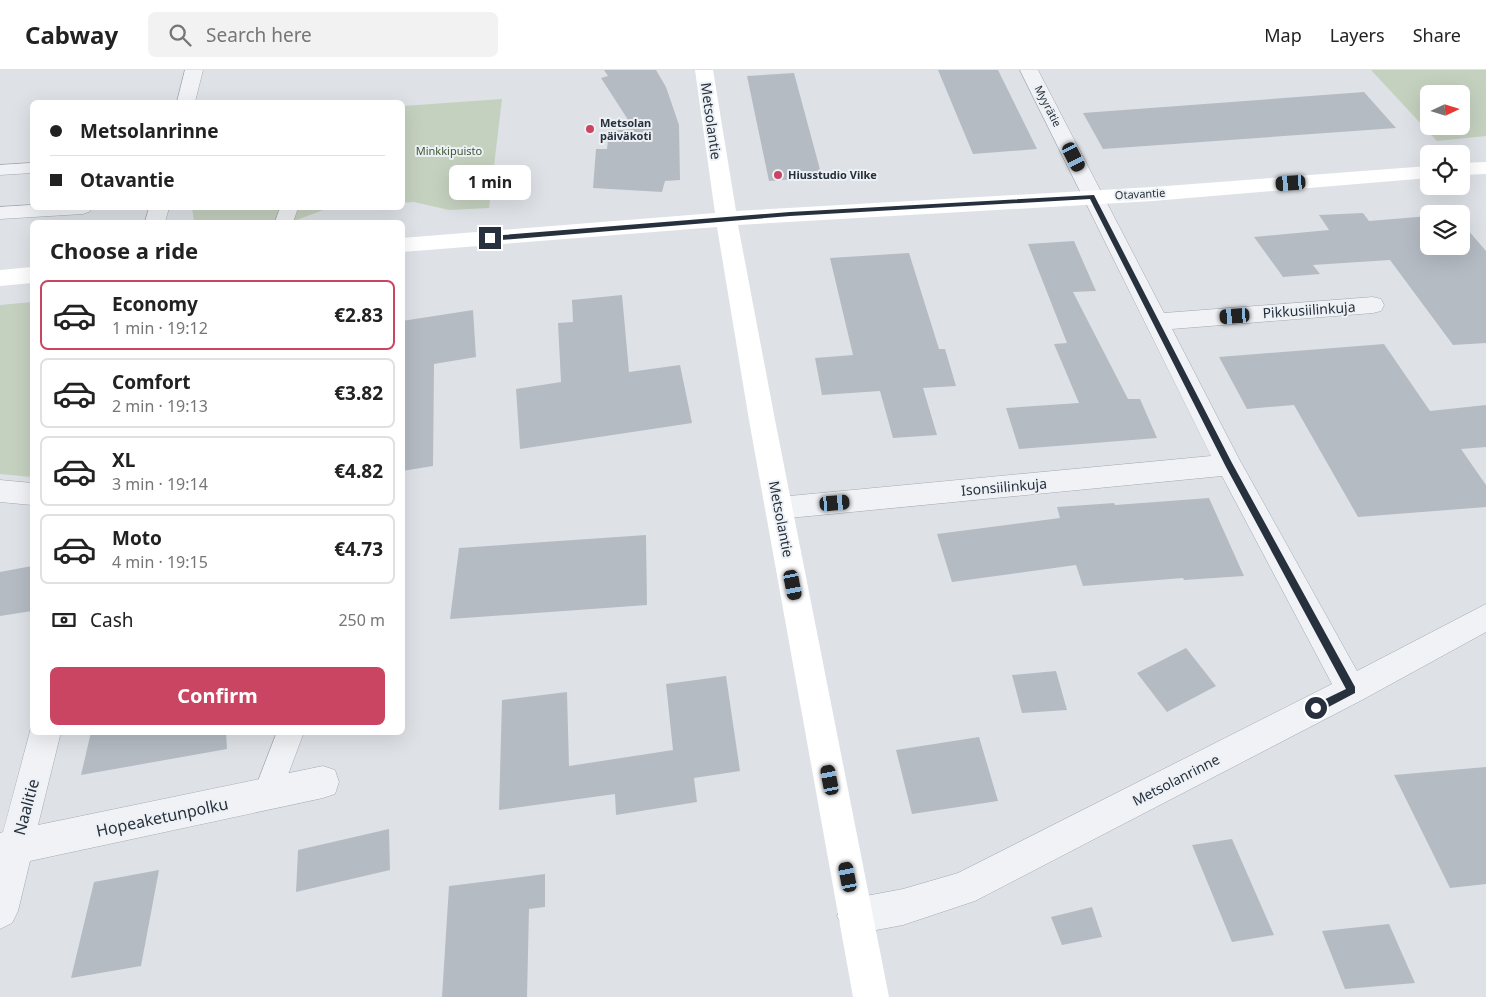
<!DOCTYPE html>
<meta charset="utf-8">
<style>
body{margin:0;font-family:"Noto Sans",sans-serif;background:#f2f2f2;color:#222;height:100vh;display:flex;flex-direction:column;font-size:19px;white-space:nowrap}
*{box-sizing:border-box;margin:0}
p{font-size:16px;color:#767676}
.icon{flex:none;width:28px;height:28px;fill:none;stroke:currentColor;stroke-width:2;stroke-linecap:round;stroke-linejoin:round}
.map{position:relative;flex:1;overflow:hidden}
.panel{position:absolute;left:30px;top:150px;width:375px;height:515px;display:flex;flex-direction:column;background:#fff;border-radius:8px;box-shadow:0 5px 20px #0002}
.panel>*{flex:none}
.guide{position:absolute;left:30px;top:30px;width:375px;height:110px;border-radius:8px;box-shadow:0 5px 20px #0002;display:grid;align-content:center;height:110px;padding:0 20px;background:#fff}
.needle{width:32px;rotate:86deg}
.controls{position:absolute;left:1420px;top:15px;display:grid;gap:10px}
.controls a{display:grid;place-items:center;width:50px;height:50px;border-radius:8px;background:#fff;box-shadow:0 5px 20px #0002;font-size:25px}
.end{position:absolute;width:22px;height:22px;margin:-11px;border:6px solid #27313d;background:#fff;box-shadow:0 0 0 2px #fff}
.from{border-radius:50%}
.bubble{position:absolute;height:35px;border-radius:8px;background:#fff;box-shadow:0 5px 20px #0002;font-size:16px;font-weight:700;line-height:35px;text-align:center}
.car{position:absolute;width:15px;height:30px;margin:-15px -8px;border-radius:6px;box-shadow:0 0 4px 1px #0007;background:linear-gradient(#222 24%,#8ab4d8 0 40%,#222 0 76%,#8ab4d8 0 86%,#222 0)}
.guide b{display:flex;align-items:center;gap:18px;height:48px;font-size:19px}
.guide b+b{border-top:1px solid #e0e0e0}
.guide i{width:12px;height:12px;background:#222}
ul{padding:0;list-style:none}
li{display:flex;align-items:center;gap:15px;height:70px;margin:0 10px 8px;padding:0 10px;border:2px solid #e0e0e0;border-radius:8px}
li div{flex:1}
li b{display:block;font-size:19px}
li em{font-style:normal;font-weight:700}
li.on{border-color:#ca4562}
li>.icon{width:45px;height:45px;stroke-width:1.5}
h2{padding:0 20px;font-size:22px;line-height:60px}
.pay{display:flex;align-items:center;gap:12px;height:55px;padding:0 20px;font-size:19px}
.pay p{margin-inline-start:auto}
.action{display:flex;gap:10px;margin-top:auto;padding:10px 20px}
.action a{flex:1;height:58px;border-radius:8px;background:#ca4562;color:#fff;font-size:20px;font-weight:700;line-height:58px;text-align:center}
header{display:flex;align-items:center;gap:30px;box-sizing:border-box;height:70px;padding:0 25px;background:#fff;border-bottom:1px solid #e0e0e0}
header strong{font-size:24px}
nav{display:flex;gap:28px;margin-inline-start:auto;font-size:18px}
.search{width:350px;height:45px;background:#f2f2f2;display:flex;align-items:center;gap:12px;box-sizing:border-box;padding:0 18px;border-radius:8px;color:#767676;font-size:19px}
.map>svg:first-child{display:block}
.green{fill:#c5d1bf;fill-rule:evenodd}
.building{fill:#b5bbc3}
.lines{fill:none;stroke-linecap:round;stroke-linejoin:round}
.lane-casing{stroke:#a3a9b1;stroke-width:1}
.street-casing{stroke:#a3a9b1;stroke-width:1}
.lane{fill:#f0f2f5;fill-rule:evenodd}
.street{fill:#f0f2f5;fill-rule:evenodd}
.secondary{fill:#fff;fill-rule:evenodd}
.route{fill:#27313d}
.poi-dot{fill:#ca4562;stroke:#edf1f5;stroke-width:2}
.labels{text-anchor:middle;stroke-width:4;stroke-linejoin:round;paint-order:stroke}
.far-street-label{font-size:11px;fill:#27313d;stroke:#edf1f5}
.far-poi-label{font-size:11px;font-weight:bold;fill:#27313d;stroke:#edf1f5;text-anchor:start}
.far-park-label{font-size:11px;fill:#3e5835;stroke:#edf1f5}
.street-label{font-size:14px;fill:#27313d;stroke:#edf1f5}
.near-street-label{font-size:16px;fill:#27313d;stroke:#edf1f5}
</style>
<header>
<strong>Cabway</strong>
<div class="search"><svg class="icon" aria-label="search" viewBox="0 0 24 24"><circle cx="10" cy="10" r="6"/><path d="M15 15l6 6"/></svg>Search here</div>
<nav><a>Map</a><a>Layers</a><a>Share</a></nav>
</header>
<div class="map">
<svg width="1486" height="927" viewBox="0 0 1486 927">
<rect width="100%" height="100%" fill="#dee2e7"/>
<g class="green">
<path d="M 1371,0 L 1486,0 L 1486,66 L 1437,71 ZM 1429,24 L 1461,24 L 1461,56 L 1429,56 Z"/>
<path d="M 502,29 L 489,138 L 449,140 L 414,132 L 403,133 L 403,36 Z"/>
<path d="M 192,138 L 349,138 L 326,139 L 294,151 L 198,152 L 194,151 Z"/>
<path d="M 32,232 L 32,407 L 0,404 L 0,235 Z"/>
</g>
<g class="building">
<path d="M 604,0 L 656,0 L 666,17 L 679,55 L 680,110 L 665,111 L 662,122 L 593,118 L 596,79 L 607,79 L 609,61 L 634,59 L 601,8 L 608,6 Z"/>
<path d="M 938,0 L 998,0 L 1037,79 L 973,84 Z"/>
<path d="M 794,3 L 822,107 L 769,111 L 747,6 Z"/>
<path d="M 1364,22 L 1396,58 L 1103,79 L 1083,43 Z"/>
<path d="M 1363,143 L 1369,151 L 1429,146 L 1429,176 L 1461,176 L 1461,152 L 1486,181 L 1486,273 L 1453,275 L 1390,190 L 1313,195 L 1320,204 L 1283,207 L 1254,167 L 1329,160 L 1319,145 Z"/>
<path d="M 1074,171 L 1096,221 L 1073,222 L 1128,329 L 1140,329 L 1157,368 L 1019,379 L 1006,338 L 1079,333 L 1054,274 L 1067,273 L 1028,174 Z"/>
<path d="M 909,183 L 939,279 L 945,279 L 956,316 L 923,318 L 937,365 L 893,368 L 880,321 L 822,325 L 815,288 L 853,285 L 830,188 Z"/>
<path d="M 622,225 L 629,302 L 680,295 L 692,353 L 520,379 L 516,319 L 561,312 L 558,253 L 573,252 L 572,230 Z"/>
<path d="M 473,240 L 476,287 L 434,294 L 433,396 L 402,401 L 402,251 Z"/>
<path d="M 1384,274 L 1430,341 L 1486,335 L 1486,377 L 1461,379 L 1486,415 L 1486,437 L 1358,447 L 1294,335 L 1247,339 L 1219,287 Z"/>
<path d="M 1209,428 L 1244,506 L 1184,510 L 1183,508 L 1083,516 L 1076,495 L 952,512 L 937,464 L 1060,448 L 1057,437 L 1114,433 L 1115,435 Z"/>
<path d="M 646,465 L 647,535 L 450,549 L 459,478 Z"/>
<path d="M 32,496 L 32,541 L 0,546 L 0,502 Z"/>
<path d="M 1186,578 L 1216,616 L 1167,642 L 1137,603 Z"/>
<path d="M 1056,601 L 1067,640 L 1022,643 L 1012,605 Z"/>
<path d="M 726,606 L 740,701 L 694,708 L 697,732 L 616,745 L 615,724 L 499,740 L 502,630 L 567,622 L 569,696 L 673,680 L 666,614 Z"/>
<path d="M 91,662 L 226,662 L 227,679 L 81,705 Z"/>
<path d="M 979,667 L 998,731 L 912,744 L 896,680 Z"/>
<path d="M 1486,697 L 1486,814 L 1450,818 L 1394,705 Z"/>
<path d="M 389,759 L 390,800 L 296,822 L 298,780 Z"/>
<path d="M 1232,769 L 1274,865 L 1232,872 L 1192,775 Z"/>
<path d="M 159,800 L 141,896 L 71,908 L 94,812 Z"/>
<path d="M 545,804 L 545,837 L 529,839 L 527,927 L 442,927 L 449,816 Z"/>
<path d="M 1092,837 L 1102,867 L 1062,875 L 1051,847 Z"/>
<path d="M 1389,854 L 1415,913 L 1345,919 L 1322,861 Z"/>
</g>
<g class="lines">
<g class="lane-casing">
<g id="lane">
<path d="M 32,93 L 32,103 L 0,105 L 0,95 Z"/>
<path d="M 32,135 L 32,138 L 92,138 L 89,142 L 83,144 L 0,149 L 0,137 Z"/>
<path d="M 280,138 L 298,138 L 293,152 L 275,152 Z"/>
<path d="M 277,662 L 304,662 L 277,734 L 267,738 L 257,734 L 253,724 Z"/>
</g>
</g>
<g class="street-casing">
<g id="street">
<path d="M 185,0 L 203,0 L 195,32 L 177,32 Z"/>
<path d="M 1020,0 L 1038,0 L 1164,243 L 1373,227 L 1381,229 L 1384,235 L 1381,241 L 1373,243 L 1172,259 L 1238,387 L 1357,601 L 1486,534 L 1486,562 L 1362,630 L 975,831 L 903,855 L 855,864 L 843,858 L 837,846 L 843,834 L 855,828 L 903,819 L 958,803 L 1332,614 L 1222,406 L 779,449 L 769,446 L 766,438 L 769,430 L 779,427 L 1211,386 Z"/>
<path d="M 149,138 L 169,138 L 165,152 L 145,152 Z"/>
<path d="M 0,410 L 32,413 L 32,435 L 0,432 Z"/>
<path d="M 32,654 L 32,662 L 61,662 L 38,755 L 323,696 L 335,700 L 339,712 L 335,724 L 323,728 L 30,791 L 18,841 L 12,853 L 0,859 L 0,763 L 3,762 Z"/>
</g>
</g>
<use href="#lane" class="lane"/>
<use href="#street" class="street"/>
<g class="secondary">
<path d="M 695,0 L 713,0 L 736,141 L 1153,117 L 1429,96 L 1429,108 L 1153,131 L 738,155 L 775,350 L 889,927 L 853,927 L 749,350 L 717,157 L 402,182 L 402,168 L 715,143 Z"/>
<path d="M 1486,92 L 1486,104 L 1461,105 L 1461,93 Z"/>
<path d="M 32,197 L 32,213 L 0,216 L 0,200 Z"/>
</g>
</g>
<path class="route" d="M 1094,125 L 1232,393 L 1355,617 L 1355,623 L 1319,642 L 1313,642 L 1313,635 L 1346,619 L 1226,397 L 1090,129 L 790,146 L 490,171 L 487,168 L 490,166 L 790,142 Z"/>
<g class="poi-dot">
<circle cx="590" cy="59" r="5"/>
<circle cx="778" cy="105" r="5"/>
</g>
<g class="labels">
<g class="far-street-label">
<text transform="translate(1048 36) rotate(63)" y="4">Myyrätie</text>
<text transform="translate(1140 124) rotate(-3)" y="4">Otavantie</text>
</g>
<g class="far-poi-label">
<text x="600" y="57">Metsolan<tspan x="600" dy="13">päiväkoti</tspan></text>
<text x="788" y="109">Hiusstudio Vilke</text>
</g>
<g class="far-park-label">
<text x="449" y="85">Minkkipuisto</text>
</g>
<g class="street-label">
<text transform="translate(711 51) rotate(82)" y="5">Metsolantie</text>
<text transform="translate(1309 240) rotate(-4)" y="5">Pikkusiilinkuja</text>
<text transform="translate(1004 417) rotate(-5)" y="5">Isonsiilinkuja</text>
<text transform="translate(781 449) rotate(79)" y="5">Metsolantie</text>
<text transform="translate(1176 710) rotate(-27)" y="5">Metsolanrinne</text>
</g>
<g class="near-street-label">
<text transform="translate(26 737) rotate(-75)" y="6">Naalitie</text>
<text transform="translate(162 747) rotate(-12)" y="6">Hopeaketunpolku</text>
</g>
</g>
</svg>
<div class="controls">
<a><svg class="needle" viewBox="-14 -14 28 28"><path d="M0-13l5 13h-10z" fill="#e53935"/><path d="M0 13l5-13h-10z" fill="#767676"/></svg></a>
<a><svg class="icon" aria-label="locate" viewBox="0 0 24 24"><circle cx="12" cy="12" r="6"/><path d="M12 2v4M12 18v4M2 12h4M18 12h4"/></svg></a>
<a><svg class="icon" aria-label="layers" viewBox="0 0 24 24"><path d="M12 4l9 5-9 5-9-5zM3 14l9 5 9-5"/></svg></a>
</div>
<i class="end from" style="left:1316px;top:638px"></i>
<i class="end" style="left:490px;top:168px"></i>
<div class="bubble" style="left:449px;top:95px;width:82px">1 min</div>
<i class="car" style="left:1074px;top:87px;rotate:153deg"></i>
<i class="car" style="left:1291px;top:113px;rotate:266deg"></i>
<i class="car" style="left:1235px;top:246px;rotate:266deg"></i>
<i class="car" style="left:835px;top:433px;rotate:85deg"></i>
<i class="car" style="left:793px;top:515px;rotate:169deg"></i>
<i class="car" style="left:830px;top:710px;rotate:349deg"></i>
<i class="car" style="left:848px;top:807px;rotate:349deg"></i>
<div class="guide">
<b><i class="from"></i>Metsolanrinne</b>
<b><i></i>Otavantie</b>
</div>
<section class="panel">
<h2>Choose a ride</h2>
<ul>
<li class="on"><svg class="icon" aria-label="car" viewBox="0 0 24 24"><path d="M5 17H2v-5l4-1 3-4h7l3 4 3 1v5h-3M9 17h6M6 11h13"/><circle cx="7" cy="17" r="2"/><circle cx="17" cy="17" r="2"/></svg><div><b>Economy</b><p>1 min · 19:12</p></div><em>€2.83</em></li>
<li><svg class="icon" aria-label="car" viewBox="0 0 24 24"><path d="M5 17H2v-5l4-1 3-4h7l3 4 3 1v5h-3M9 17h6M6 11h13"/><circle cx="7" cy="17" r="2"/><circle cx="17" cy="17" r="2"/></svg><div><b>Comfort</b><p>2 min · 19:13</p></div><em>€3.82</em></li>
<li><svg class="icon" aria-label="car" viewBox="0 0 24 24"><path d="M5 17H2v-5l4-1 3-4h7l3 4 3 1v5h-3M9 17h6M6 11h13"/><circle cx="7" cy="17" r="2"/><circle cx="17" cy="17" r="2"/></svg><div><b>XL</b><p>3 min · 19:14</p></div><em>€4.82</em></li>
<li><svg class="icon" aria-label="car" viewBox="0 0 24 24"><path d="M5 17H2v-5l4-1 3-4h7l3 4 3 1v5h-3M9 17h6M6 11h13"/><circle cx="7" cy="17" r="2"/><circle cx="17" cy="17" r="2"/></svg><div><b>Moto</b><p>4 min · 19:15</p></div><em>€4.73</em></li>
</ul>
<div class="pay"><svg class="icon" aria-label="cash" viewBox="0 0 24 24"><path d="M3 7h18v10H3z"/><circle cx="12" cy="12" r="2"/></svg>Cash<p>250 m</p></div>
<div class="action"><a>Confirm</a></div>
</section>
</div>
